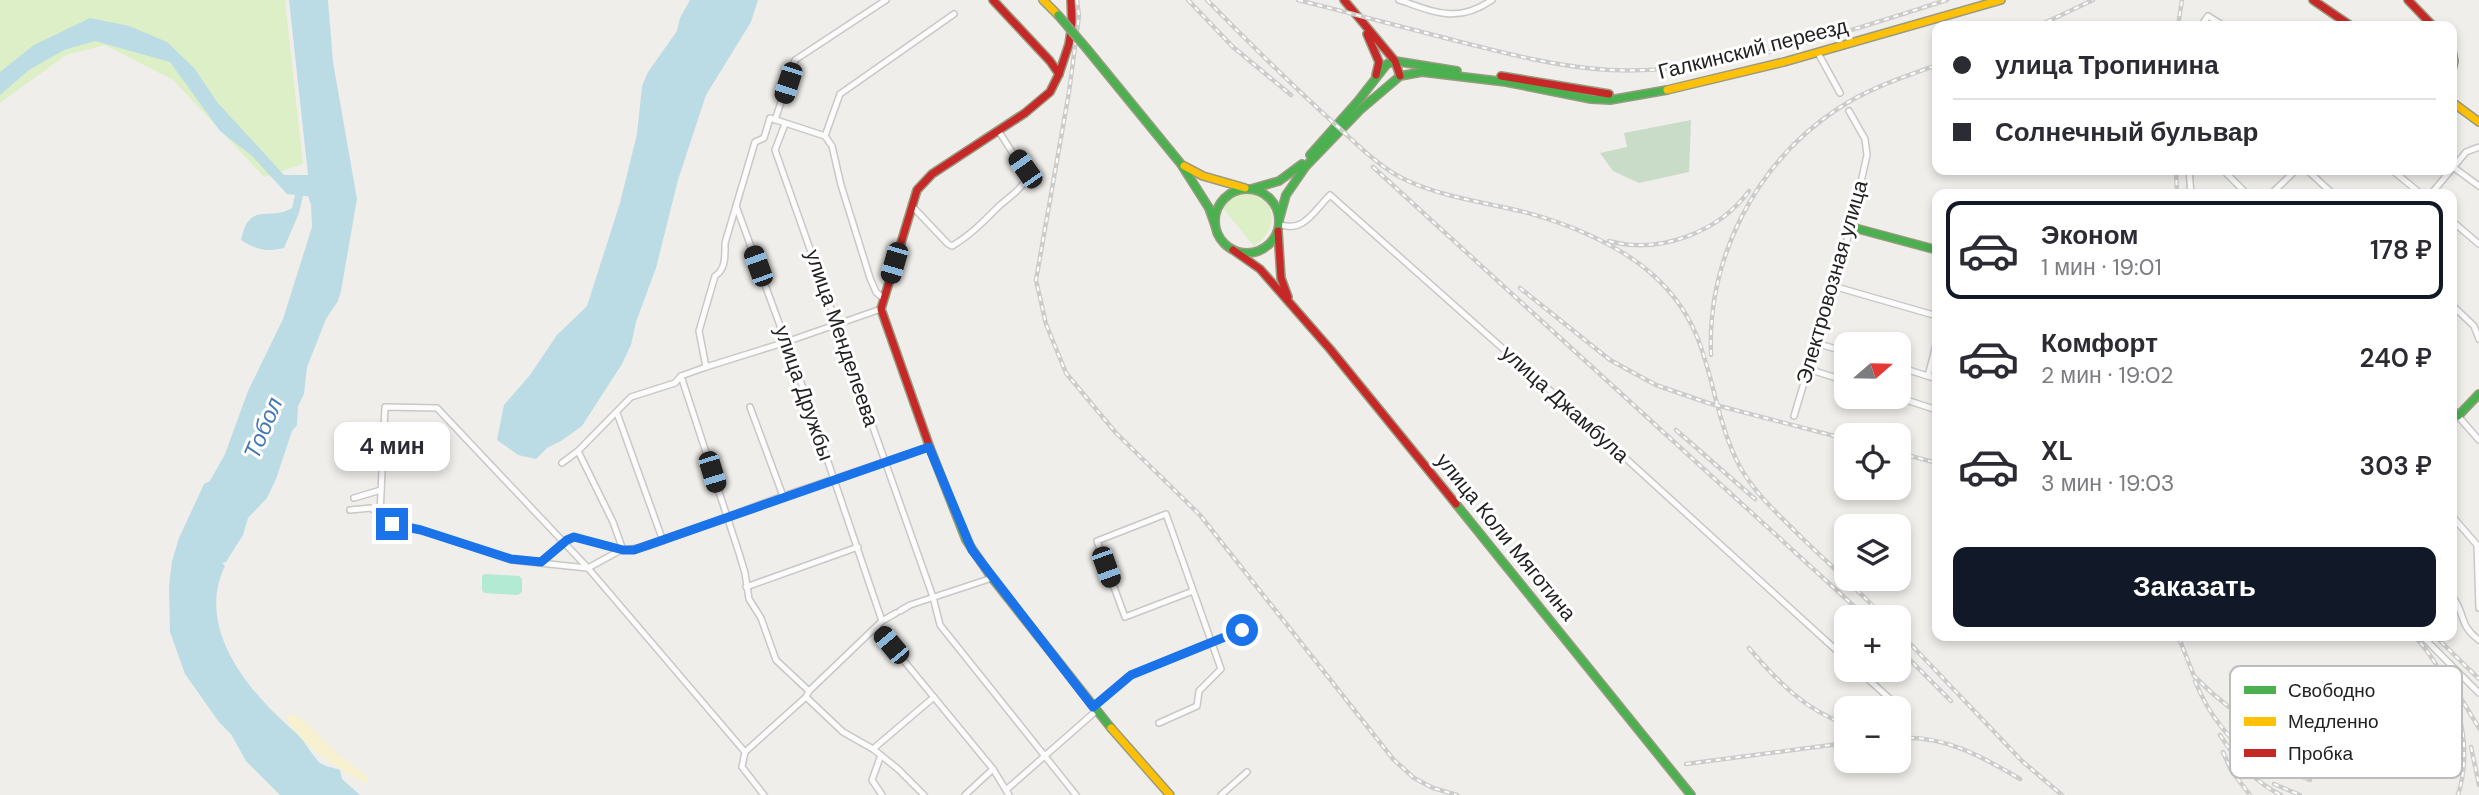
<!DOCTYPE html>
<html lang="ru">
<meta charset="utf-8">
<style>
body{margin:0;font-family:"DM Sans",sans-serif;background:#f2f2f3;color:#2b2b33;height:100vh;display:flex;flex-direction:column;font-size:26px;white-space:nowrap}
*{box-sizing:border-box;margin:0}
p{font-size:23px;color:#7c7c81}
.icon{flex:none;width:38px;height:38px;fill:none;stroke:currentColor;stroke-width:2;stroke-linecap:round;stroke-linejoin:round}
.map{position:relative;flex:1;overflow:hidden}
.side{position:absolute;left:1932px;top:189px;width:525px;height:452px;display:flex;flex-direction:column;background:#fff;border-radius:14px;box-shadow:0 4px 10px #0003}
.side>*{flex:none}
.banner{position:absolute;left:1932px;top:21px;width:525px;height:154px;border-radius:14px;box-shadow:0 4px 10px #0003;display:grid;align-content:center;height:154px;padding:0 21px;background:#fff}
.needle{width:46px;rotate:70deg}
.controls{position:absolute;left:1834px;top:332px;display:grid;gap:14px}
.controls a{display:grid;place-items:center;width:77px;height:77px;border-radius:14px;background:#fff;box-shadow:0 4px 10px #0003;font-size:35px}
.end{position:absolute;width:32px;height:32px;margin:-16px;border:9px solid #1a73e8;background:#fff;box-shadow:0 0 0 4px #fff}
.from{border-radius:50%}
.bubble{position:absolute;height:49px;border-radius:14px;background:#fff;box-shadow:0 4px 10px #0003;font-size:23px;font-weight:600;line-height:49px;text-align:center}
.car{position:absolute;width:21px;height:42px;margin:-21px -10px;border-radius:9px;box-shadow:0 0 5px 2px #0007;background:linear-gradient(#222 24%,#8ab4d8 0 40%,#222 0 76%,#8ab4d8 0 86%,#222 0)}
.banner b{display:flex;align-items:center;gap:24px;height:66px;font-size:26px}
.banner b+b{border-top:2px solid #e1e1e2}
.banner i{width:18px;height:18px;background:#2b2b33}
ul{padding:12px 0 0;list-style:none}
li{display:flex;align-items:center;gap:21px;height:98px;margin:0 14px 10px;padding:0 7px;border:4px solid transparent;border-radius:14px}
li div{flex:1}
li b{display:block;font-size:26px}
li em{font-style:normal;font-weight:600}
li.selected{border-color:#111827}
li>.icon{width:63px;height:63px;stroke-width:1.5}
.action{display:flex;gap:14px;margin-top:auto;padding:14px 21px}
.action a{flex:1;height:80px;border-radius:14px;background:#111827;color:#fff;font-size:28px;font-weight:600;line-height:80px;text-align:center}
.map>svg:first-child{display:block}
.grass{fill:#dcefc7}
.sand{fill:#f8f1cf}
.cemetery{fill:#c8dcc8}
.pitch{fill:#b2ead4}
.water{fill:#bcdce5}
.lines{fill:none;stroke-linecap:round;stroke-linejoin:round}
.street-casing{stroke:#c9c8c6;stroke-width:8}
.fast-casing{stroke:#999b80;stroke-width:10}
.slow-casing{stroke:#999b80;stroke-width:10}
.jam-casing{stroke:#999b80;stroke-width:10}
.street{stroke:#fdfcfc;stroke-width:5}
.fast{stroke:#4caf50;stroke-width:7}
.slow{stroke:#ffc107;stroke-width:7}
.jam{stroke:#c62828;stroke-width:7}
.rail-casing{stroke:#cccccb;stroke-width:4.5}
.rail{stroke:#fff;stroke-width:2;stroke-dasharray:5;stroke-linecap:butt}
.fast-bridge-casing{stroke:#999b80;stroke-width:10;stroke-linecap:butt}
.fast-bridge{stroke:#4caf50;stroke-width:7}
.route{stroke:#1a73e8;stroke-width:9}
.labels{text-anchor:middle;stroke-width:6;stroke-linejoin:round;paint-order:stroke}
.street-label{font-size:21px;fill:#222;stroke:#fff}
.water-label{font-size:23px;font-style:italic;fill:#4178b3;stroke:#fff}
.key{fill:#fff;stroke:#bdbdbd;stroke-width:2}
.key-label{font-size:19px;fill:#222}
</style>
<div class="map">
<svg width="2479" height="795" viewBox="0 0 2479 795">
<rect width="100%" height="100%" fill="#f0eeea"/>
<g class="grass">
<path d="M 0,0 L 285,0 L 303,164 L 264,177 L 173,80 L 105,45 L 66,55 L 0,103 Z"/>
<path d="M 1240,193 C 1275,192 1283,228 1254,246 L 1221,206 L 1232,196 Z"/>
</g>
<path class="sand" d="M 298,715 L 335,752 L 367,776 L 368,784 C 343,773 296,742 286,716 Z"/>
<path class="cemetery" d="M 1691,120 L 1689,172 L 1639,183 L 1613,171 L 1600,153 L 1627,147 L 1624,133 Z"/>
<path class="pitch" d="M 485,574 L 519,576 L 522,579 L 522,592 L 518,595 L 484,593 L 482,590 L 482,576 Z"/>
<g class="water">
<path d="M 289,0 L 328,0 L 333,62 L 357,199 L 341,291 L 338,301 L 326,319 L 307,367 L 304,394 L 298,406 L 297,425 L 292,431 L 276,479 L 267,498 L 248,518 L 243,535 L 226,562 L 222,563 L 225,566 C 194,630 252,695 296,733 C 305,741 314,758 320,763 C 326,767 332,767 340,770 L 342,779 L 360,795 L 280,795 L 246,761 L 231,734 L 219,722 L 185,674 L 170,632 L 169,586 L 172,561 L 179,538 L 204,484 L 210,481 L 225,454 L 248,391 L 283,319 L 312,227 L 311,205 L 308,196 L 303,196 L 299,213 L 284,248 C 267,252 256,250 241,240 C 249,200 269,222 292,208 L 295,195 L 287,194 L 252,156 L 220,131 L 170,62 L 95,41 L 64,50 L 29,70 L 0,95 L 0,72 L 34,45 L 90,18 L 129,26 L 167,42 L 195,69 L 217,102 L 284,175 L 308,175 Z"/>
<path d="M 690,0 L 758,0 L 751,22 L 706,95 L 678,180 L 656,268 L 636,322 L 631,345 L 622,364 L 582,426 L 561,441 L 547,448 L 536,459 L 518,455 L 497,440 L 504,405 L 530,375 L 557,335 L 587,306 L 620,203 L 637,134 L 642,86 L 648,72 L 677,31 L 680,18 Z"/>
</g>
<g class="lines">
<g class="street-casing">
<g id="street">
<path d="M 1399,0 C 1435,12 1457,24 1492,0"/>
<path d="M 2201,26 L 2208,16 L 2224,26"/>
<path d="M 1818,53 L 1840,93"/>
<path d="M 775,120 L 795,60 L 886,0"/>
<path d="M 785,124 L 775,150 L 933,597 L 940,625 L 1076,795"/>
<path d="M 825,136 L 840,94 L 954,14"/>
<path d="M 825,136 L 832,146 L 841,185 L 870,278 L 876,292 L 884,299"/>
<path d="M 2453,167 L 2479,186"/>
<path d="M 2452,169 L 2466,152 L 2479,147"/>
<path d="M 2189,170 L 2191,194"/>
<path d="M 2223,170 L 2247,194"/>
<path d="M 2307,170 L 2333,194"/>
<path d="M 2392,170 L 2421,194"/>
<path d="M 2271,194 L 2296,170"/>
<path d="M 2431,194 L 2451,170"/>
<path d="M 736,206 L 803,388 L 882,621"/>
<path d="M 912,206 L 948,244 L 952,246 C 971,235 985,220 1000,205 C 1011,196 1021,189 1028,177 L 998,130"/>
<path d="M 2452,221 L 2479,244"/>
<path d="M 1279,224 C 1303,234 1314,211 1330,195 L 1599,434 L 1846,659"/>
<path d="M 1833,286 L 1937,316"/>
<path d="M 2452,305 L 2474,326 L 2479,339"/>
<path d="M 1816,343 L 1846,352"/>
<path d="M 706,367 L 699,331 L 715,276 C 726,269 725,256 725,243 L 755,142 L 764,138 L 770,118 L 825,136"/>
<path d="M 1899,367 L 1937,379"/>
<path d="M 1808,369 L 1846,381"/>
<path d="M 681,376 L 739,553 L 745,573 L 749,599 L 761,618 L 776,660 L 809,691"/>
<path d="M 1928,376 L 1937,341"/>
<path d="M 1897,397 L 1937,410"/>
<path d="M 750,407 L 783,496"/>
<path d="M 617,413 L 663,541"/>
<path d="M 1794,416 L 1851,227 L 1867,155 L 1865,139 L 1849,111"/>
<path d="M 2452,423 L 2458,416 L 2479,440"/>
<path d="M 578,451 L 613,522 L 623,550"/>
<path d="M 562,463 L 578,451 L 631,397 L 675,383 L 681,376 L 706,367 L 786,342 L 881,309"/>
<path d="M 354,498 L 381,490"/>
<path d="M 350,510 L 371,508 L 392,524 L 421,530 L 511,560 L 587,568"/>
<path d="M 380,514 L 385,407 L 437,408 L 588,568 L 745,752"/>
<path d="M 2452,516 L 2477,545"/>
<path d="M 2477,545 L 2479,608"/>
<path d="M 541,562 L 567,540 L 574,537 L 622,550"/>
<path d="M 588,568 L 619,551 L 649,546 L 783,496 L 929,447"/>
<path d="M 746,587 L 858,547"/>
<path d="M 2452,596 C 2466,613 2458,625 2479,640"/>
<path d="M 900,611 L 910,605 L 992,578"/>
<path d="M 877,628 L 993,769 L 1009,795"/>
<path d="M 2421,635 L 2479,693"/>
<path d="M 1858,670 L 1889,698"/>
<path d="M 806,697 L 843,732 L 873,749 L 898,769 L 924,795"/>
<path d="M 1093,707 L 1131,675 L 1242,630"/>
<path d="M 1159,723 L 1197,706 L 1199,691 L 1221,669 L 1166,514 L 1097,541 L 1125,617 L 1193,591"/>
<path d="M 873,749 L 934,697"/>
<path d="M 745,752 L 806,697 L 809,691 L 882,621 L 896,613"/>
<path d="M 745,752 L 742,767 L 764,795"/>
<path d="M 881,755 L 872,780 L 882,795"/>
<path d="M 1006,790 L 1096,711"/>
<path d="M 965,795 L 993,769"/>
<path d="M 1221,795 L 1247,772"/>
</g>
</g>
<g class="fast-casing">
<g id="fast">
<path d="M 1087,49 L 1181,164 L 1209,208 L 1215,225"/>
<path d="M 1310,155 L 1358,101 L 1387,64 L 1395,61 L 1457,71"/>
<circle cx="1247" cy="221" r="32"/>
<path d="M 1251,189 L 1279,181 L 1302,164"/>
<path d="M 1279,220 L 1286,195 L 1306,166 L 1360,110 L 1400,76 L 1422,72 L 1506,82 L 1591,99 L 1610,100 L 1667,90"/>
<path d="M 1851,227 L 1937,250"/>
<path d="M 2452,410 L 2458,416 L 2479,394"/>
<path d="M 930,448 L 966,540 L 992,578 L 1111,728"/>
<path d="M 1456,504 L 1691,795"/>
</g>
</g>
<g class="slow-casing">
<g id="slow">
<path d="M 1043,0 L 1058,15"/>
<path d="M 2452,51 L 2454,61 L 2452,70"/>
<path d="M 1667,90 L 1784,62 L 2001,0"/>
<path d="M 2452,102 L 2479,122"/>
<path d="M 1184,166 L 1203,176 L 1245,188"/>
<path d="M 1111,728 L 1170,795"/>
</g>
</g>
<g class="jam-casing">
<g id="jam">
<path d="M 993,0 L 1050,61 L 1059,74"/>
<path d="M 1344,0 L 1395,61 L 1400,76"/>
<path d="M 2313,0 L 2351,26"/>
<path d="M 2408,0 L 2433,26"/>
<path d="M 1367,34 L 1379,62 L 1376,75"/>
<path d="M 1501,76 L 1609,94"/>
<path d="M 1278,231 L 1281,278 L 1288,297"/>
<path d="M 1233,250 L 1260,269 L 1330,349 L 1456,504"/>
<path d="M 930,448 L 881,309 L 917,190 L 932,174 L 1025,113 L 1050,92 L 1059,74 L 1069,44 L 1072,24 L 1071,0"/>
</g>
</g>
<use href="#street" class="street"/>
<use href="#fast" class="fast"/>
<use href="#slow" class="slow"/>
<use href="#jam" class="jam"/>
<g class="rail-casing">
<g id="rail">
<path d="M 1077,0 L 1079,16 L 1069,92 L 1036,280 L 1046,324 L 1066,373 L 1116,433 L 1200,515 L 1393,759 L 1414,778 L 1433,788 L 1457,795"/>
<path d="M 1188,0 L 1233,47 L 1291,95"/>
<path d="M 1207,0 C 1249,43 1292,85 1337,126 C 1358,145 1381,169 1408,181 C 1444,197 1482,202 1520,211 C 1564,222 1619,244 1653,275 C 1717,332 1704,396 1739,465 C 1754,493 1779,515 1801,537 C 1829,564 1858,590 1885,618"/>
<path d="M 1298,0 C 1350,13 1402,27 1453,40 C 1504,53 1557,67 1610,70 C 1721,75 1842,33 1947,0"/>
<path d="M 2038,26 L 2093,0"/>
<path d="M 2178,26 L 2182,0"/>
<path d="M 1373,167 L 1867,618"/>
<path d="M 2176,170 L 2177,194"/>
<path d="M 1609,241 C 1659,255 1719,232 1749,191"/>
<path d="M 1520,288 L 1610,360 L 1656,385 L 1708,403 L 1846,439"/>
<path d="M 1711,355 C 1707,257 1757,161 1839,108 C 1869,88 1904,77 1937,65"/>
<path d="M 1676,430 L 1755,499"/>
<path d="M 1899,453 L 1937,463"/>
<path d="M 1899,632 L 2022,761 L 2062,795"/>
<path d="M 2414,635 C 2453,680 2476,736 2458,795"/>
<path d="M 2434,635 L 2479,679"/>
<path d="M 2179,638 L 2194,676 L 2212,693 L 2251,725 L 2292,744 L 2318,753"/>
<path d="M 1749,648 C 1776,680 1806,711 1846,724"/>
<path d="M 1899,649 L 1951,701"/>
<path d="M 2195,681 C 2208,713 2229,742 2259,760 C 2274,769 2294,773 2310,780"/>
<path d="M 2459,695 L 2479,728"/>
<path d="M 2220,735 C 2237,761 2253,781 2281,795"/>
<path d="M 1899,738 C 1944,735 1983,757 2020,779"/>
<path d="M 2471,747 L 2479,785"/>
<path d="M 2223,752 L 2231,770 L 2250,795"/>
<path d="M 1686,764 L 1846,743"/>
<path d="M 2274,784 L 2300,795"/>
</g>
</g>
<use href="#rail" class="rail"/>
<g class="fast-bridge-casing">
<path id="fast-bridge" d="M 1058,15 L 1087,49"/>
</g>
<use href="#fast-bridge" class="fast-bridge"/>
</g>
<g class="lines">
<path class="route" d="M 392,524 L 421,530 L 511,559 L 541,562 L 567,540 L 574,537 L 623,550 L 634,550 L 929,447 L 972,550 L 1093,707 L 1131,675 L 1242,630"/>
</g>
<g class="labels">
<g class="street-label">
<text transform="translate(1753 49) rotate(-14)" y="7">Галкинский переезд</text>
<text transform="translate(1832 282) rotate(-74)" y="7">Электровозная улица</text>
<text transform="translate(842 338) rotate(71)" y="7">улица Менделеева</text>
<text transform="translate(804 393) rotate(71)" y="7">улица Дружбы</text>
<text transform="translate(1565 404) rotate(42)" y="7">улица Джамбула</text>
<text transform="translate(1506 537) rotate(51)" y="7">улица Коли Мяготина</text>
</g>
<g class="water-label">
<text transform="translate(263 428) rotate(-67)" y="8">Тобол</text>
</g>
</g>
<rect x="2230" y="666" width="232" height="112" rx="10" class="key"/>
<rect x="2244" y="686" width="32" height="8" fill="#4caf50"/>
<rect x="2244" y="717" width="32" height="9" fill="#ffc107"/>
<rect x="2244" y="749" width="32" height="8" fill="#c62828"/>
<g class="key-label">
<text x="2288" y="697">Свободно</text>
<text x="2288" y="728">Медленно</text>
<text x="2288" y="760">Пробка</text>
</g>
</svg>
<div class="controls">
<a><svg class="needle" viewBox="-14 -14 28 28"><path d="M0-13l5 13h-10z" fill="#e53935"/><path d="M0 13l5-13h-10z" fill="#7c7c81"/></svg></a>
<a><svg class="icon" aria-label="locate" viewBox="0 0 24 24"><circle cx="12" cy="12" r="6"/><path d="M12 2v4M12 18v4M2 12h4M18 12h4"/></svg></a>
<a><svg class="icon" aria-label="layers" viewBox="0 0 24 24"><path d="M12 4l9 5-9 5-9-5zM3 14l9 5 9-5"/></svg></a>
<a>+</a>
<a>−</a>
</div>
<i class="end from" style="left:1242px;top:630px"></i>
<i class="end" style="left:392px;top:524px"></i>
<div class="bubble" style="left:334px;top:422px;width:116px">4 мин</div>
<i class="car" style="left:788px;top:83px;rotate:198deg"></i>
<i class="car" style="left:1025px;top:169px;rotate:325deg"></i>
<i class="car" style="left:894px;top:263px;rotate:196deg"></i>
<i class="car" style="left:758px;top:266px;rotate:340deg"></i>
<i class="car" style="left:712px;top:472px;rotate:163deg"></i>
<i class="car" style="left:1106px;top:567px;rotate:160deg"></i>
<i class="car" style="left:891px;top:645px;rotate:320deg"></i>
<div class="banner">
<b><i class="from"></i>улица Тропинина</b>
<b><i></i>Солнечный бульвар</b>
</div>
<section class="side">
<ul>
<li class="selected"><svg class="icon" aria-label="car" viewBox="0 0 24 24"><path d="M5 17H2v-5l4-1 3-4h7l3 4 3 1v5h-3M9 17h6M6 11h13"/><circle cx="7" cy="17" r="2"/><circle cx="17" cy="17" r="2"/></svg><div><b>Эконом</b><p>1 мин · 19:01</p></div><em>178 ₽</em></li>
<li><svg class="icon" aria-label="car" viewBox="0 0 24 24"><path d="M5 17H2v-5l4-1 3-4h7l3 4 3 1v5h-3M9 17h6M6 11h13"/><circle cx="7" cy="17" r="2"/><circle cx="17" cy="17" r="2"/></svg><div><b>Комфорт</b><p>2 мин · 19:02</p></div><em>240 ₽</em></li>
<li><svg class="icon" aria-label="car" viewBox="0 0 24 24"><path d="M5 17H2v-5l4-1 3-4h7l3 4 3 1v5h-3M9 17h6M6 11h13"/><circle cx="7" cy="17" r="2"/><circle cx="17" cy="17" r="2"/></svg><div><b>XL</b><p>3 мин · 19:03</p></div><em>303 ₽</em></li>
</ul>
<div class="action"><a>Заказать</a></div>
</section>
</div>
